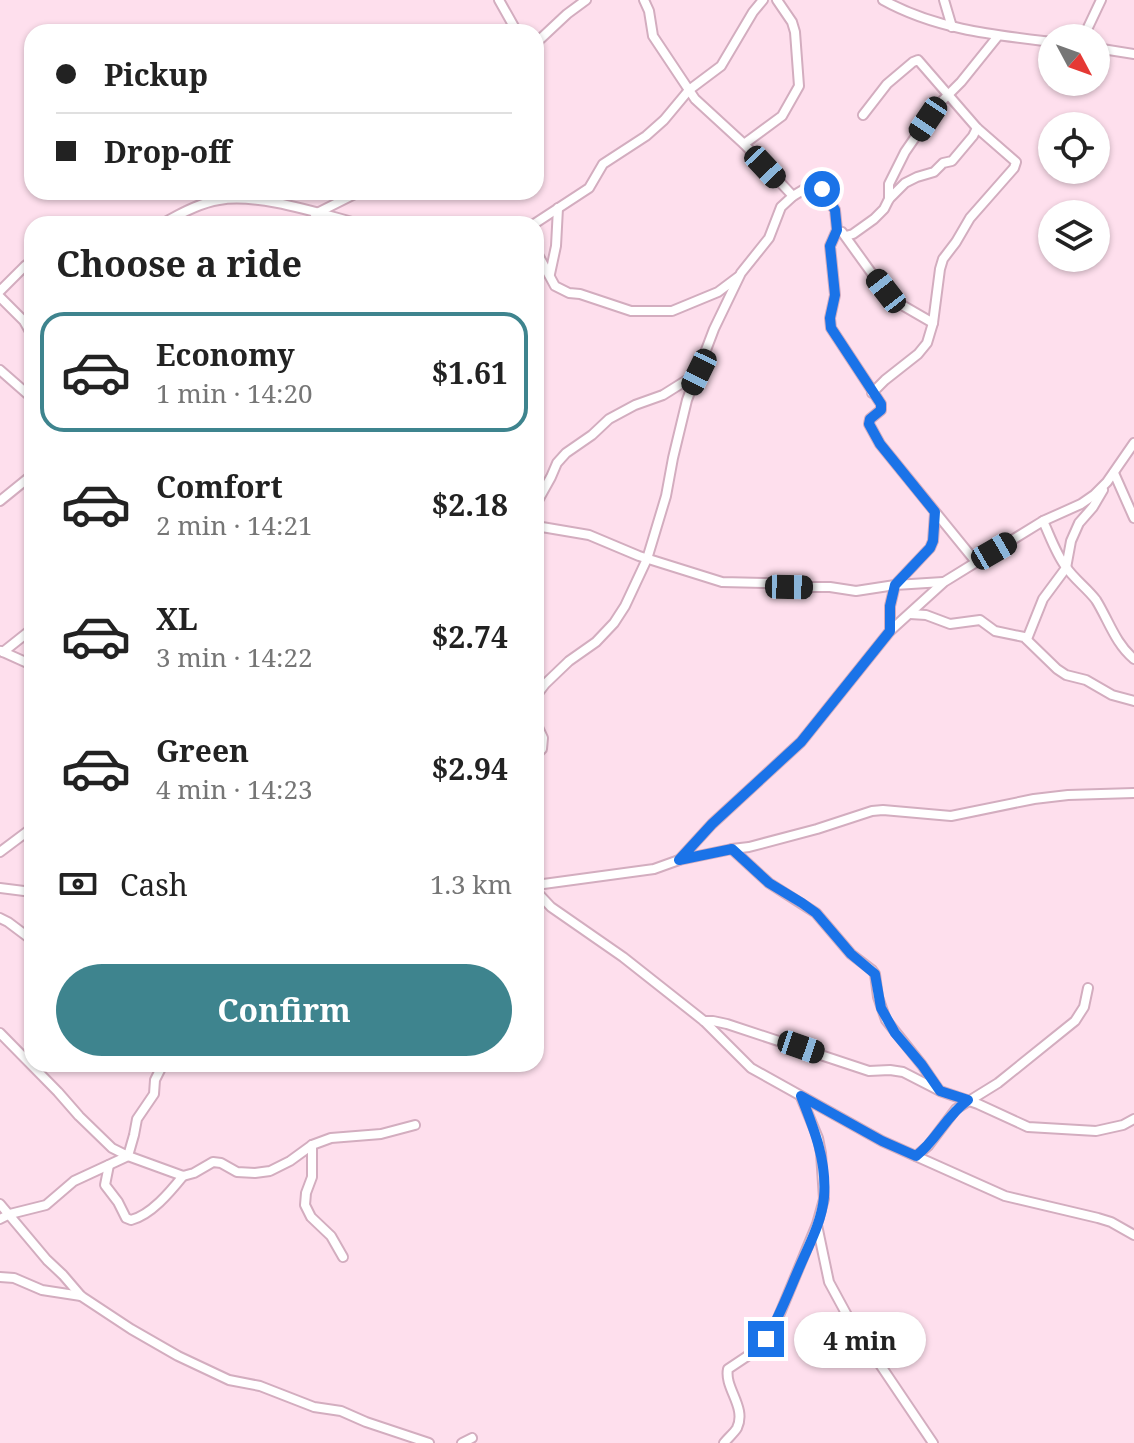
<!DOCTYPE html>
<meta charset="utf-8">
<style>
body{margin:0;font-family:"Noto Serif",serif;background:#f2f2f2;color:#222;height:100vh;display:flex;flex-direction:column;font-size:30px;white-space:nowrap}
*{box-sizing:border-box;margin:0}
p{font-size:26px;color:#767676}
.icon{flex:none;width:44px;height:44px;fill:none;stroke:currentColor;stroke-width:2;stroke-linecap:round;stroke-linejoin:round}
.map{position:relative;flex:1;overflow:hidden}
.sheet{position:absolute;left:24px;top:216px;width:520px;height:856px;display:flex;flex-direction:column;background:#fff;border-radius:24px;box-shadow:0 2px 6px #0004}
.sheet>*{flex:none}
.top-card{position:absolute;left:24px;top:24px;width:520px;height:176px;border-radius:24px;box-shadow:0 2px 6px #0004;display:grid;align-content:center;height:176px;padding:0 32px;background:#fff}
.needle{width:52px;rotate:131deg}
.buttons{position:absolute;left:1038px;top:24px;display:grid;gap:16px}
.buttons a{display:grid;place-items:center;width:72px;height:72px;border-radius:50%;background:#fff;box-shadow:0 2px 6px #0004;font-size:40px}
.end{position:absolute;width:36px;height:36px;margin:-18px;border:10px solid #1a73e8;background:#fff;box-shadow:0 0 0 4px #fff}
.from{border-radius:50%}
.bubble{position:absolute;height:56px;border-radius:28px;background:#fff;box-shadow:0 2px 6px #0004;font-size:26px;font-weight:700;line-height:56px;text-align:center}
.car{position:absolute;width:24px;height:48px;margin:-24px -12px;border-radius:10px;box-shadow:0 0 6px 2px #0007;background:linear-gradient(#222 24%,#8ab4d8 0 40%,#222 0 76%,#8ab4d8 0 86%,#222 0)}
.top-card b{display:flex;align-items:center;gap:28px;height:76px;font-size:30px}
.top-card b+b{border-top:2px solid #e0e0e0}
.top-card i{width:20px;height:20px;background:#222}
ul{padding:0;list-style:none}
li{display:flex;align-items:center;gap:24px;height:120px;margin:0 16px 12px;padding:0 16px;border:4px solid transparent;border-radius:24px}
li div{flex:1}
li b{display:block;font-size:30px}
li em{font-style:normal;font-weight:700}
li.on{border-color:#3e848e}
li>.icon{width:72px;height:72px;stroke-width:1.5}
h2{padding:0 32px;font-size:36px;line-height:96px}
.pay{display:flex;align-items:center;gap:20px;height:88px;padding:0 32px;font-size:30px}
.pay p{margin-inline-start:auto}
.cta{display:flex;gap:16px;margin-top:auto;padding:16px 32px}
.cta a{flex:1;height:92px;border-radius:48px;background:#3e848e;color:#fff;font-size:32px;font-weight:700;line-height:92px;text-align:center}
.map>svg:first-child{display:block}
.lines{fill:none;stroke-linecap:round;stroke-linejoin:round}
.minor-casing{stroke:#d3adbf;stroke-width:12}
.minor{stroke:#fff;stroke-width:8}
.route{stroke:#1a73e8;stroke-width:10}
</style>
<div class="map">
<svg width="1134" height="1443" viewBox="0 0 1134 1443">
<rect width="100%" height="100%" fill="#fedfed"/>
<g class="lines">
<g class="minor-casing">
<g id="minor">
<path d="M 499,0 L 517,32"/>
<path d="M 644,0 L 649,11 L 653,36 L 695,99 L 744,144 L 793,196"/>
<path d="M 883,0 C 935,29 993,35 1052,42"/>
<path d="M 944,0 L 952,27"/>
<path d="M 1083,38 L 1101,0"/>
<path d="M 536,43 L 567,14 L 586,0"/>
<path d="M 1096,48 L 1134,54"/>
<path d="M 863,115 L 887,84 L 913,62 L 918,60 L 977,128 L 1016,162 L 1014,168 L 970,218 L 956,242 L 943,259 L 940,269 L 933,323 L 927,343 L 918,354 L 885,380 L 872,393"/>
<path d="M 744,144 L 782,116 L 799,86 L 795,32 L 792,22 L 777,0"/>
<path d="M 889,199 L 889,184 L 905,152 L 936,107 L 961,82 L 998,36"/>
<path d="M 162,224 C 179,214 199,203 219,200 C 259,193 321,214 360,224"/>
<path d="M 311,224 L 317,213 L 359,192"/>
<path d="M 534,224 L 589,188 L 603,164 L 646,136 L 664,120 L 689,90 L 721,66 L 753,12 L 763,0"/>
<path d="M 842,232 L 873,275 L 895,301 L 933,323"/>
<path d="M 846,236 L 853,234 L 874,219 L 884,209 L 889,199 L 905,183 L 917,177 L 934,172 L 943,163 L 952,161 L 973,136 L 977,128"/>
<path d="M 536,251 L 555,286 L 569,293 L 580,294 L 631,311 L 672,311 L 718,292 L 738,277"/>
<path d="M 550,274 L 556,246 L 558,208"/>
<path d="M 0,291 L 25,266 L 32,261"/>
<path d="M 0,297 L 24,321 L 32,335"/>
<path d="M 0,370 L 32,398"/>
<path d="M 1114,473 L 1134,518"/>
<path d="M 0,501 L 32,475"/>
<path d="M 536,504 L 551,477 L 557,463 L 566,453 L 592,435 L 609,419 L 635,405 L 663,395 L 698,373"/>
<path d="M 1043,521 C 1050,536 1056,554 1066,567 C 1074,579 1087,588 1096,600 C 1109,621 1115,643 1134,659"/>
<path d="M 536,526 L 589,535 L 639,556 L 722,582 L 766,583 L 789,587 L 830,587 L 856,591 L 895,585 L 943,582"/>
<path d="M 910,614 L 926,615 L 950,624 L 980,620 L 995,631 L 1024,637 L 1057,669 L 1066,675 L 1086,680 L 1112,695 L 1134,701"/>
<path d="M 890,631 L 890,606 L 895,585 L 930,548 L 933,541 L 935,513"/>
<path d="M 1027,639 L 1043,599 L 1066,568 L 1071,541 L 1079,523 L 1093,507 L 1103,490"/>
<path d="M 1,651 L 32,665"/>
<path d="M 3,652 L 32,629"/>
<path d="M 536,696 L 545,684 L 569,661 L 596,642 L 614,623 L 625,606 L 647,559 L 666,496 L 673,458 L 687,400 L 714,329 L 741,273 L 769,238 L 781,207 L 793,196 L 808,187 L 822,189 L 835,210 L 837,230 L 830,246 L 835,295 L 830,318 L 831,328 L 881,404 L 881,410 L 870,419 L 869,424 L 880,444 L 976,562"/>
<path d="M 536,723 L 543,738 L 542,749 L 536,755"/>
<path d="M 732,849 L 769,883 L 816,913 L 851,954 L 872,970 L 875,974 L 878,997 L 886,1020 L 922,1065 L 939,1090"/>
<path d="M 0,852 L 32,828"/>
<path d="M 679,860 L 712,824 L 801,742 L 890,631 L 944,582 L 1043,521 L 1081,504 L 1094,495 L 1107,482 L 1134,443"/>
<path d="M 536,885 L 654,869 L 679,860 L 732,849 L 749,847 L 817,829 L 872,811 L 883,810 L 951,816 L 1034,799 L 1068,795 L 1134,793"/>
<path d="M 0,888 L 32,892"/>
<path d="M 536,891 L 551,907 L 623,957 L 704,1021 L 751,1068 L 882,1141 L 1005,1196 L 1098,1218 L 1111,1222 L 1134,1235"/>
<path d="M 0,918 L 8,922 L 32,940"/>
<path d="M 704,1021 L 713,1021 L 727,1024 L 869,1071 L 890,1070 L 903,1072 L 940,1091 L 978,1104 L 1028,1127 L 1096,1131 L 1123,1125 L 1134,1119"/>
<path d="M 0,1033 L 58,1092 L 79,1116 L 112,1148 L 128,1156 L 134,1135 L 137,1119 L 154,1094 L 155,1080 L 163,1064"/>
<path d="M 312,1145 L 312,1177 L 306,1193 L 305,1205 L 311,1217 L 331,1236 L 343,1257"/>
<path d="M 916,1156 L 928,1146 L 956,1109 L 998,1083 L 1075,1021 L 1084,1007 L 1088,988"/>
<path d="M 109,1165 L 105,1185 L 118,1202 L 126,1218 L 131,1220 C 151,1215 170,1192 183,1176"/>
<path d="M 0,1204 L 47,1260 L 63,1275 L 81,1296 L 131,1329 L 178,1356 L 229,1380 L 260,1386 L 314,1407 L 341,1411 L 366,1422 L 429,1443"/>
<path d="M 0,1219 L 10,1214 L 46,1205 L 74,1181 L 128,1156 L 183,1176 L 194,1173 L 213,1162 L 221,1163 L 237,1172 L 255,1173 L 270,1171 L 290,1161 L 312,1145 L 331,1138 L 381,1134 L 415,1125"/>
<path d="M 817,1225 L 829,1282 L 848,1317 L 933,1443"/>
<path d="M 0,1277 L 14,1278 L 42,1290 L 81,1296"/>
<path d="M 462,1443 L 472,1438"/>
<path d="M 724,1443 C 728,1438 734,1433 737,1428 C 747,1407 724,1388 728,1369 L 758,1349 L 776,1323 L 817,1224 L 824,1199 L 821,1153 L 818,1138 L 801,1097"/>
</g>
</g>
<use href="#minor" class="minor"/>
</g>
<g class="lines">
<path class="route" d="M 766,1339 C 780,1316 789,1291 800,1266 C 809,1245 822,1221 824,1197 C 827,1161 814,1129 801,1096 L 882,1141 L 916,1156 C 937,1140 945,1117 968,1100 L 940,1091 L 922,1065 L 895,1033 L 881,1008 L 875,974 L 851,954 L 816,913 L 802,903 L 769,883 L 732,849 L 679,860 L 712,824 L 801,742 L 890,631 L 890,606 L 895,585 L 930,548 L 933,541 L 935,512 L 880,444 L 869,424 L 870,419 L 881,410 L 881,404 L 831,328 L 830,318 L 835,295 L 830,246 L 837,230 L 835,210 L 822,189"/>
</g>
</svg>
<div class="buttons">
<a><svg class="needle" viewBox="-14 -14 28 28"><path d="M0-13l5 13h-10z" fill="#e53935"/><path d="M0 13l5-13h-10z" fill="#767676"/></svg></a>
<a><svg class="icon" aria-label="locate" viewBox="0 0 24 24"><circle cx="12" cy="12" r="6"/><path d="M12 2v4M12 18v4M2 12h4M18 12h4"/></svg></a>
<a><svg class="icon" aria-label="layers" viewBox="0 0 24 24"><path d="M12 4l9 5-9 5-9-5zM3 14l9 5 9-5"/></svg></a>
</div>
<i class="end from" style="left:822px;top:189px"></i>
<i class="end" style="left:766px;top:1339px"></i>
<div class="bubble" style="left:794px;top:1312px;width:132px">4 min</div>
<i class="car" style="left:928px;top:119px;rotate:214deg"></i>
<i class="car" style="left:765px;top:167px;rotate:137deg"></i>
<i class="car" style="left:886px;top:291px;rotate:322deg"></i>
<i class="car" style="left:699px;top:372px;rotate:206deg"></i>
<i class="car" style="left:994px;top:551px;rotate:60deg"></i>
<i class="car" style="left:789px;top:587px;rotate:91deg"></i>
<i class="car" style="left:801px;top:1047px;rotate:109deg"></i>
<div class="top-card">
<b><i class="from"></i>Pickup</b>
<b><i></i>Drop-off</b>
</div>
<section class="sheet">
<h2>Choose a ride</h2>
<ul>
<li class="on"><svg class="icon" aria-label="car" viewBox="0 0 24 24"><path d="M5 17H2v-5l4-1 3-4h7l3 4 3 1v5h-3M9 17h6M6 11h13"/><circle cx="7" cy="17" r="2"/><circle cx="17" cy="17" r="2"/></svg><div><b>Economy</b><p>1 min · 14:20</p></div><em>$1.61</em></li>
<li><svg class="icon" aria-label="car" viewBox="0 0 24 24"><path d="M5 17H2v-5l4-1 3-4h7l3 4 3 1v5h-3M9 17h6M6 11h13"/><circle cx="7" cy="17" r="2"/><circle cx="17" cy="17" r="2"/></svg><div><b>Comfort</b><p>2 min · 14:21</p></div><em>$2.18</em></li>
<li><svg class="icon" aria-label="car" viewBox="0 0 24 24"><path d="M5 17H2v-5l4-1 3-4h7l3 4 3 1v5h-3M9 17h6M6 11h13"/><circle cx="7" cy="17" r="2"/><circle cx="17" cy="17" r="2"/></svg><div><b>XL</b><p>3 min · 14:22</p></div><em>$2.74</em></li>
<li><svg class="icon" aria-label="car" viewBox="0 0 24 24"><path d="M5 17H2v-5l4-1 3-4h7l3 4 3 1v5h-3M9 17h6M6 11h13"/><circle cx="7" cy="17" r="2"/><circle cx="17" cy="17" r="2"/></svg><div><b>Green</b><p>4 min · 14:23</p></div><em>$2.94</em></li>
</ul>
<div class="pay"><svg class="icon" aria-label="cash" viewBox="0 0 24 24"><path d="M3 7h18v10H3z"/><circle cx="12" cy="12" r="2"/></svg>Cash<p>1.3 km</p></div>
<div class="cta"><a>Confirm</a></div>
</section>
</div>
